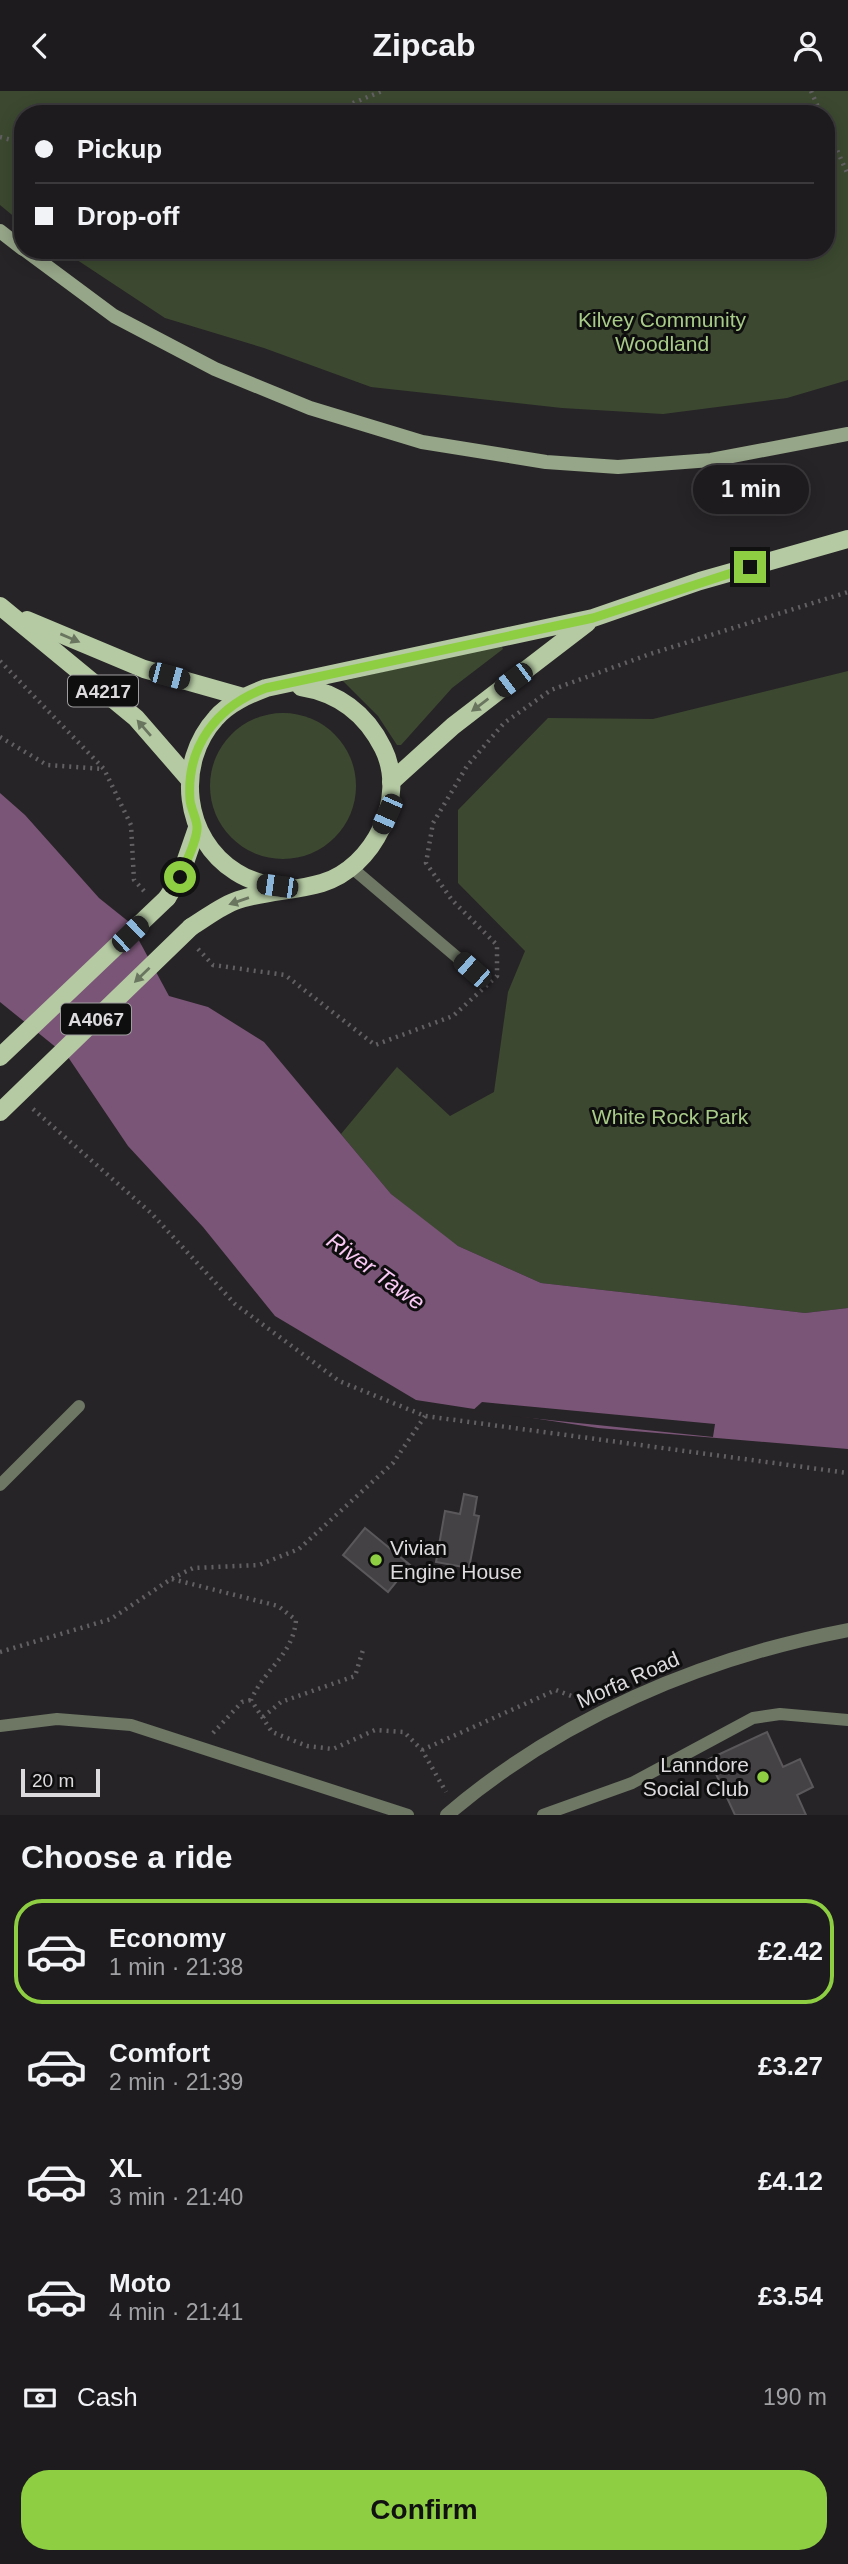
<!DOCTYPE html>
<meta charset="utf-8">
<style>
body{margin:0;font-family:Helvetica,sans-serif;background:#252426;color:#f1f3f6;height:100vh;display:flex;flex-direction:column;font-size:26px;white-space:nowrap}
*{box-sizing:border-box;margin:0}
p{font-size:23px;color:#a0a1a4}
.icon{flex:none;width:38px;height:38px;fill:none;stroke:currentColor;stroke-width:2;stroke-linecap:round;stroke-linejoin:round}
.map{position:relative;height:1724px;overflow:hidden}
.side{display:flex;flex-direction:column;background:#1d1b1d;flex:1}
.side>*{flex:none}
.top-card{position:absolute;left:14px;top:14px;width:821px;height:154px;border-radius:28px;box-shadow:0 4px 18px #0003,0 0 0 2px #3b393b;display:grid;align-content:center;height:154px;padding:0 21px;background:#1d1b1d}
.scale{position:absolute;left:21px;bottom:18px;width:79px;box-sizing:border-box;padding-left:7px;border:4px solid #dddbdd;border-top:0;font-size:19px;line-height:24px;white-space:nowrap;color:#dddbdd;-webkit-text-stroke:5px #0f0e0f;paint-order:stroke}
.end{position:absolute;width:32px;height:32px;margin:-16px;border:9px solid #8ece43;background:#111;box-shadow:0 0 0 4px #111}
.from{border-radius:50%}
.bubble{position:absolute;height:49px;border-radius:24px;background:#1d1b1d;box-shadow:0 4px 18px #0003,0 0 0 2px #3b393b;font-size:23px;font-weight:800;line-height:49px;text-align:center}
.car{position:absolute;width:21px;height:42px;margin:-21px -10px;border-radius:9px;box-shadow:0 0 5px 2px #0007;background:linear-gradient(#222 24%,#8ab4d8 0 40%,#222 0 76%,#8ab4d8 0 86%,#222 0)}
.top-card b{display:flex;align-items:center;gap:24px;height:66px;font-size:26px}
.top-card b+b{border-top:2px solid #3b393b}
.top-card i{width:18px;height:18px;background:#f1f3f6}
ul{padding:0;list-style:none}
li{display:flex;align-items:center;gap:21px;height:105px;margin:0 14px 10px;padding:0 7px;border:4px solid transparent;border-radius:28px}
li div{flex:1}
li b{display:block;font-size:26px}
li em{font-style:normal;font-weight:800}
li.active{border-color:#8ece43}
li>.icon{width:63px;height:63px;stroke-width:1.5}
h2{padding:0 21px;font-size:32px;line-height:84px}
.pay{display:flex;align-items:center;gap:18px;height:77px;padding:0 21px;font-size:26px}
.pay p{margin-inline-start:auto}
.button{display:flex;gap:14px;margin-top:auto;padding:14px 21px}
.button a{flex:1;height:80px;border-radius:28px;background:#8ece43;color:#111;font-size:28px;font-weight:800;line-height:80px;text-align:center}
header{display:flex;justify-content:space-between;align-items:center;height:91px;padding:0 21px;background:#1d1b1d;font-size:32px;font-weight:800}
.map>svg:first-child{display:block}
.green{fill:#3c4930}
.water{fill:#7a5577}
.pier{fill:#272427}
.building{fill:#454245;stroke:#5b585b;stroke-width:2}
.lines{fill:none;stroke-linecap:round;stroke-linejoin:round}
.path{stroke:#636063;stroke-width:4.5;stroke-dasharray:2 5;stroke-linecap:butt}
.service{stroke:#6d7764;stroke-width:12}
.tertiary{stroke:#6d7764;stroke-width:14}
.secondary{stroke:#96a688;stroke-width:14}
.primary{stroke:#b5caa3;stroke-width:18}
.primary-bridge{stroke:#b5caa3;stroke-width:18}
.oneway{fill:#6a7560}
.route{stroke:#8ece43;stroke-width:9}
.poi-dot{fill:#8ece43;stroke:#0f0e0f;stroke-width:2.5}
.labels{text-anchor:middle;stroke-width:6;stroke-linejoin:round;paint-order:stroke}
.shield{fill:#0f0e0f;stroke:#9f9e9f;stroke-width:2}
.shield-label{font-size:19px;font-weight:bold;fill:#dddbdd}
.park-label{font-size:21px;fill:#a8cc88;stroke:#0f0e0f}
.poi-label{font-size:21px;fill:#dddbdd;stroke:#0f0e0f;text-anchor:start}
.street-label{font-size:21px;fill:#dddbdd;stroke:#0f0e0f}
.water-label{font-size:23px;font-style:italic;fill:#f9c8f4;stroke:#0f0e0f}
</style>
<header><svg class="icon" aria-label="back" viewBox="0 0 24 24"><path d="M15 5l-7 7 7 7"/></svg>Zipcab<svg class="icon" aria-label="person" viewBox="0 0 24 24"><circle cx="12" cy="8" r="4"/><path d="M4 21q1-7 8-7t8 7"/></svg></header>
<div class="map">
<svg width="848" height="1724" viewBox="0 0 848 1724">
<rect width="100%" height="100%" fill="#272427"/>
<g class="green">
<path d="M 0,0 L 848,0 L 848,289 L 787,307 L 663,323 L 562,317 L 371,296 L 264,257 L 165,227 L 62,159 L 826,159 L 826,23 L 23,23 L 23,133 L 0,114 Z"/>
<path d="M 501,554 L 503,558 L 452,597 L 401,654 L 397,654 L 378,625 L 343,590 Z"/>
<path d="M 848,580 L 848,1217 L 805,1222 L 541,1192 L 458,1155 L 434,1138 L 391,1103 L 341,1043 L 397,976 L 450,1025 L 494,1001 L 508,901 L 525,860 L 458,792 L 458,719 L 548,627 L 653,628 Z"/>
<circle cx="283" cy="695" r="73"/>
</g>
<path class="water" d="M 0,702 L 25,724 L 99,807 L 129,831 L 169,905 L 208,916 L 264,951 L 391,1103 L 458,1155 L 541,1192 L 805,1222 L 848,1217 L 848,1358 L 598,1337 L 416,1309 L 275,1225 L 203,1136 L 128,1055 L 68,966 L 0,911 Z"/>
<path class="pier" d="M 482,1311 L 715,1333 L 713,1346 L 471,1321 Z"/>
<g class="building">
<path d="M 464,1403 L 477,1406 L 474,1424 L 479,1425 L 469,1477 L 436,1471 L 445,1420 L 460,1423 Z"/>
<path d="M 365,1437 L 410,1474 L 388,1501 L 343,1464 Z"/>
<path d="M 767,1641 L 783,1676 L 800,1668 L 813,1696 L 797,1704 L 806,1724 L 735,1724 L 709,1668 Z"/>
</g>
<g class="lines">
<g class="path">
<path d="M 811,0 L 821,23"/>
<path d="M 327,23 L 382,0"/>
<path d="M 826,34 L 848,84"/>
<path d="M 0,46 L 23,52"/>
<path d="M 0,570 L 104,678 L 131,734 L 134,789 L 144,800"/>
<path d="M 0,646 L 47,674 L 103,678"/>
<path d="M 198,858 L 213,874 L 285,884 L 375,954 L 453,925 L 497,885 L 497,854 L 452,809 L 426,772 L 433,732 L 467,675 L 504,632 L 551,599 L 650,563 L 848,501"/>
<path d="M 33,1018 L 151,1122 L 235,1213 L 339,1290 L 425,1325 L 848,1382"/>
<path d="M 172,1488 L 278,1515 L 296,1529 C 293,1564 265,1577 251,1609 L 272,1641 L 307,1655 L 333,1658 L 375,1639 L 404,1641 L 422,1659 L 446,1701"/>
<path d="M 0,1561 L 111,1528 L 171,1488 L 193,1477 L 259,1474 L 299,1458 L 393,1372 L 425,1325"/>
<path d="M 263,1626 L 281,1611 L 355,1585 L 363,1559"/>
<path d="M 213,1642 L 242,1611 L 251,1609"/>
<path d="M 422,1659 L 556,1599 L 584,1610"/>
</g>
<g class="service">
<path d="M 352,777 L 472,879"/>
<path d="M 0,1394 L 79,1315"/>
<path d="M 0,1635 L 57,1628 L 131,1634 L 408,1724"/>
<path d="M 543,1724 L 632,1692 L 753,1627 L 780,1623 L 848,1629"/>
</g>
<path class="tertiary" d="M 447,1724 C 560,1627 702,1567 848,1539"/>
<g class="secondary">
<path d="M 0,140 L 23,158"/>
<path d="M 25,159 L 114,225 L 215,278 L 310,317 L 422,351 L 546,371 L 618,376 L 711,369 L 848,343"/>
</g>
<g class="primary">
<path d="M 0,515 L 136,627 L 189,688"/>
<path d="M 27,529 L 144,578 L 243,606"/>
<path d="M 391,691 L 453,635 L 587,532"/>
<path d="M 292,797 C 272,795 253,792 236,781 C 183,748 175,672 216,627 C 229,612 248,604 266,597 L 593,527 L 700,490 L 848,448"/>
<path d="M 167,807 L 180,786 L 197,737"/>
<path d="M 191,836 C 206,827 222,814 238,809 C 265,800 295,800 322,792 C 374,776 408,707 383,657 C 366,623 339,602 301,596"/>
</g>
<g class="primary-bridge">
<path d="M 0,966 L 167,807"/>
<path d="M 0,1021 L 191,836"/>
</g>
</g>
<defs><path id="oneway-solid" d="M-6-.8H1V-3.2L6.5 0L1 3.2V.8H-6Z" transform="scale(1.75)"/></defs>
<g class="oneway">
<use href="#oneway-solid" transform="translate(70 547) rotate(23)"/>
<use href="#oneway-solid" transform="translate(480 614) rotate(143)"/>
<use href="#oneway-solid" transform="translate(144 637) rotate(-131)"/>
<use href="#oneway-solid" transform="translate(239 810) rotate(161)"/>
<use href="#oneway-solid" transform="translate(142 884) rotate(136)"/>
</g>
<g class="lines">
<path class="route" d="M 180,786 C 185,772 198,749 197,735 C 196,726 191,718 190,709 C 186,655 217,615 266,597 L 593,527 L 750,476"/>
</g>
<g class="poi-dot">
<circle cx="376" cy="1469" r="7"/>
<circle cx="763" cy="1686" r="7"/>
</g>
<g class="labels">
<g class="shield">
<rect x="68" y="584.5" width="70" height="31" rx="5"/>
<rect x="61" y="912.5" width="70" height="31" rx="5"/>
</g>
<g class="shield-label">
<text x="103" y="607">A4217</text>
<text x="96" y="935">A4067</text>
</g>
<g class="park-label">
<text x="662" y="236">Kilvey Community<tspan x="662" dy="24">Woodland</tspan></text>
<text x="670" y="1033">White Rock Park</text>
</g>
<g class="poi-label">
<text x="390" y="1464">Vivian<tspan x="390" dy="24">Engine House</tspan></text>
<text x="749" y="1681" text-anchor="end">Lanndore<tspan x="749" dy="24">Social Club</tspan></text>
</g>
<g class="street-label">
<text transform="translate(628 1589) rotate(-24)" y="7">Morfa Road</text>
</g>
<g class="water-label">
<text transform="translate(376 1180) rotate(36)" y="8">River Tawe</text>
</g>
</g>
</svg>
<div class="scale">20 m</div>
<i class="end from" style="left:180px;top:786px"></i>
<i class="end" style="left:750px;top:476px"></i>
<div class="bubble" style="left:693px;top:374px;width:116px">1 min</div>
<i class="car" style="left:169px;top:585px;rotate:105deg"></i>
<i class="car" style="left:513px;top:589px;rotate:233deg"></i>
<i class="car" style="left:387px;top:723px;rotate:204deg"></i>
<i class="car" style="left:277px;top:795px;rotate:278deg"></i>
<i class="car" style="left:130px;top:843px;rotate:46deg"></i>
<i class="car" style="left:472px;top:879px;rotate:311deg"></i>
<div class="top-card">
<b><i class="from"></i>Pickup</b>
<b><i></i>Drop-off</b>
</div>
</div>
<section class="side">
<h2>Choose a ride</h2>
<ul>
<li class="active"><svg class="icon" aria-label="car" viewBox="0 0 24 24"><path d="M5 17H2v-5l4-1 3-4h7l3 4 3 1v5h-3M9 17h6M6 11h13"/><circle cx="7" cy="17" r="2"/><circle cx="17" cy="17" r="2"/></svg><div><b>Economy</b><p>1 min · 21:38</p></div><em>£2.42</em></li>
<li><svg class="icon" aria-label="car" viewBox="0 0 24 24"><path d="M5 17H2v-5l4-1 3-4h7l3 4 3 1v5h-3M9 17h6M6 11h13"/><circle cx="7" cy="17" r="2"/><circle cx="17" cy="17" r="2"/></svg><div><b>Comfort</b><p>2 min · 21:39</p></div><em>£3.27</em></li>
<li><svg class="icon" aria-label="car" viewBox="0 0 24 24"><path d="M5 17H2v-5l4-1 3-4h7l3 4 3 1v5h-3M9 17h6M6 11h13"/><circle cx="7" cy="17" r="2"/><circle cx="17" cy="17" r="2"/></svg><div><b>XL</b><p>3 min · 21:40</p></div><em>£4.12</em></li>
<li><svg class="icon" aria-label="car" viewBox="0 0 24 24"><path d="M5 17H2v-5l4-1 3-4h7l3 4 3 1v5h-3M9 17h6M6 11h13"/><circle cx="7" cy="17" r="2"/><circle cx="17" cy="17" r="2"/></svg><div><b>Moto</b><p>4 min · 21:41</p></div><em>£3.54</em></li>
</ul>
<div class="pay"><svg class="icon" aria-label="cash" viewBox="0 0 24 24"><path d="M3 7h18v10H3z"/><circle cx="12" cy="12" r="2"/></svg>Cash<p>190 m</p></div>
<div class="button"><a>Confirm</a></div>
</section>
